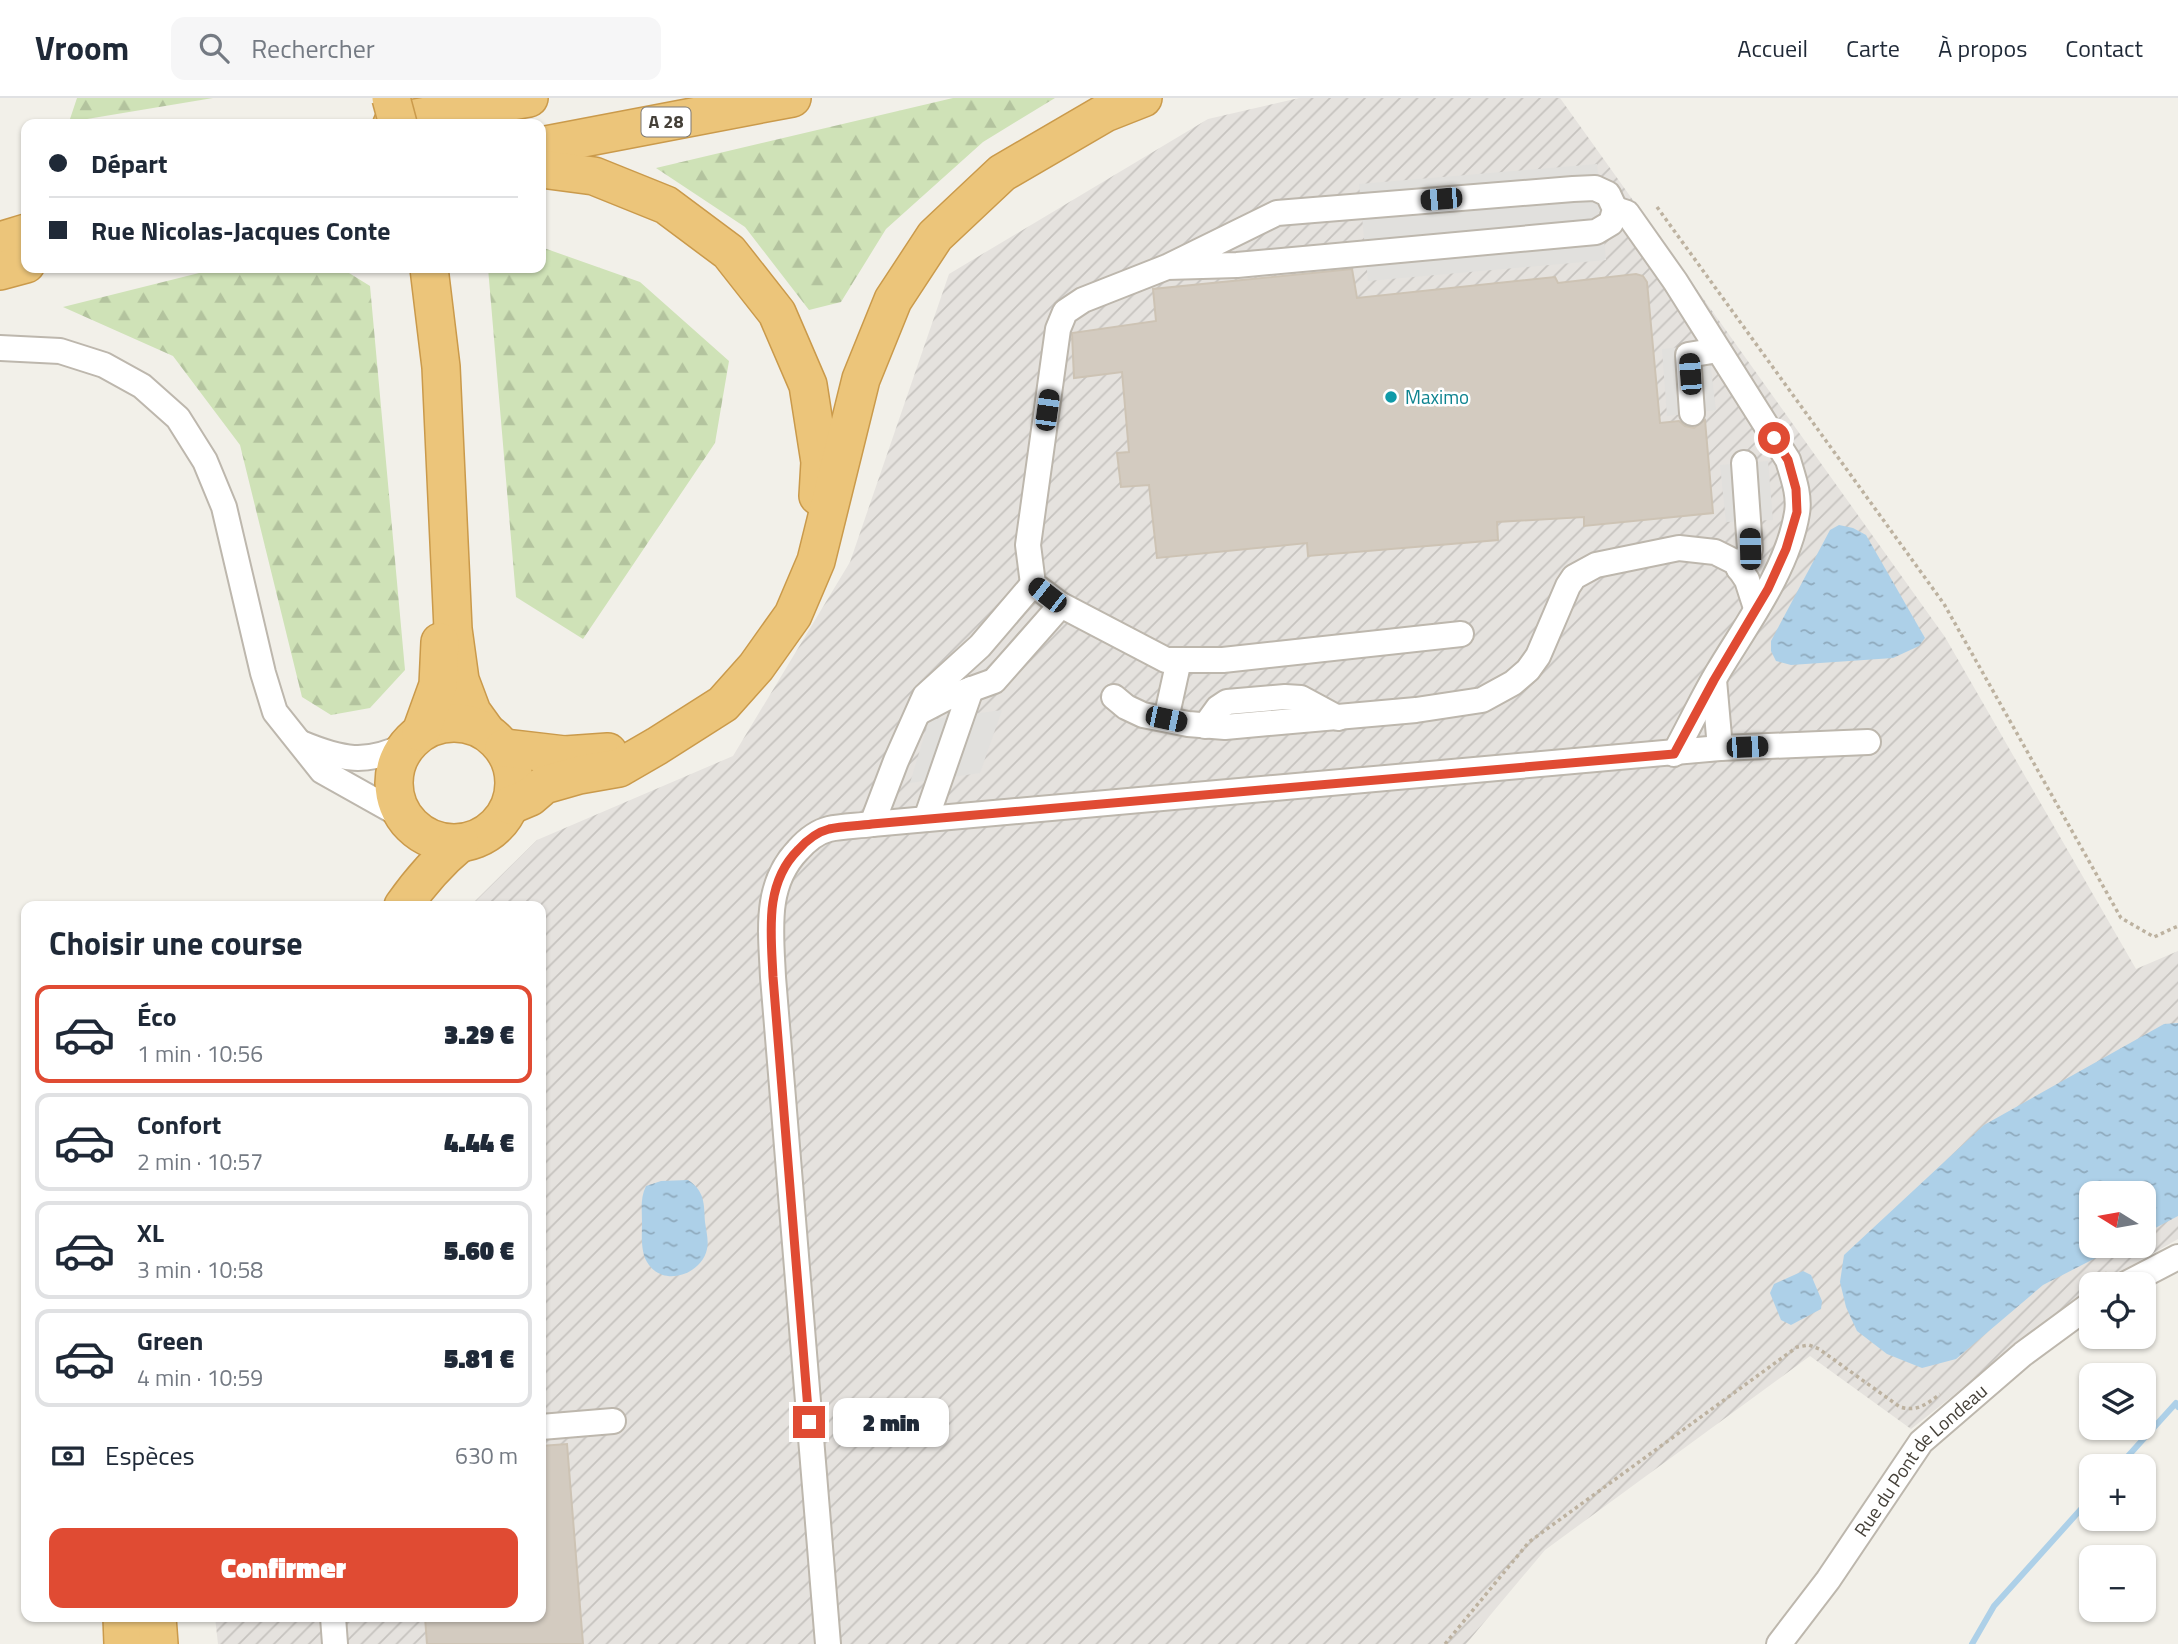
<!DOCTYPE html>
<html lang="fr">
<meta charset="utf-8">
<style>
body{margin:0;font-family:"Titillium Web",sans-serif;background:#f6f6f7;color:#1f2937;height:100vh;display:flex;flex-direction:column;font-size:26px;white-space:nowrap}
*{box-sizing:border-box;margin:0}
p{font-size:23px;color:#747a83}
.icon{flex:none;width:38px;height:38px;fill:none;stroke:currentColor;stroke-width:2;stroke-linecap:round;stroke-linejoin:round}
.map{position:relative;flex:1;overflow:hidden}
.side{position:absolute;left:21px;top:803px;width:525px;height:721px;display:flex;flex-direction:column;background:#fff;border-radius:14px;box-shadow:0 2px 5px #0004}
.side>*{flex:none}
.hud{position:absolute;left:21px;top:21px;width:525px;height:154px;border-radius:14px;box-shadow:0 2px 5px #0004;display:grid;align-content:center;height:154px;padding:0 28px;background:#fff}
.needle{width:46px;rotate:281deg}
.controls{position:absolute;left:2079px;top:1083px;display:grid;gap:14px}
.controls a{display:grid;place-items:center;width:77px;height:77px;border-radius:14px;background:#fff;box-shadow:0 2px 5px #0004;font-size:35px}
.end{position:absolute;width:32px;height:32px;margin:-16px;border:9px solid #e04b33;background:#fff;box-shadow:0 0 0 4px #fff}
.from{border-radius:50%}
.bubble{position:absolute;height:49px;border-radius:14px;background:#fff;box-shadow:0 2px 5px #0004;font-size:23px;font-weight:800;line-height:49px;text-align:center}
.car{position:absolute;width:21px;height:42px;margin:-21px -10px;border-radius:9px;box-shadow:0 0 5px 2px #0007;background:linear-gradient(#222 24%,#8ab4d8 0 40%,#222 0 76%,#8ab4d8 0 86%,#222 0)}
.hud b{display:flex;align-items:center;gap:24px;height:66px;font-size:26px}
.hud b+b{border-top:2px solid #e0e1e3}
.hud i{width:18px;height:18px;background:#1f2937}
ul{padding:0;list-style:none}
li{display:flex;align-items:center;gap:21px;height:98px;margin:0 14px 10px;padding:0 14px;border:4px solid #e0e1e3;border-radius:14px}
li div{flex:1}
li b{display:block;font-size:26px}
li em{font-style:normal;font-weight:800}
li.current{border-color:#e04b33}
li>.icon{width:63px;height:63px;stroke-width:1.5}
h2{padding:0 28px;font-size:32px;line-height:84px}
.pay{display:flex;align-items:center;gap:18px;height:77px;padding:0 28px;font-size:26px}
.pay p{margin-inline-start:auto}
.action{display:flex;gap:14px;margin-top:auto;padding:14px 28px}
.action a{flex:1;height:80px;border-radius:14px;background:#e04b33;color:#fff;font-size:28px;font-weight:800;line-height:80px;text-align:center}
header{display:flex;align-items:center;gap:42px;box-sizing:border-box;height:98px;padding:0 35px;background:#fff;border-bottom:2px solid #e0e1e3}
header strong{font-size:33px}
nav{display:flex;gap:38px;margin-inline-start:auto;font-size:24px}
.search{width:490px;height:63px;background:#f6f6f7;display:flex;align-items:center;gap:18px;box-sizing:border-box;padding:0 24px;border-radius:14px;color:#747a83;font-size:26px}
.map>svg:first-child{display:block}
.industrial{fill:url(#industrial-furrows);fill-rule:evenodd}
.forest{fill:url(#forest-firs)}
.parking{fill:#e1e0dd}
.water{fill:url(#water-ripples)}
.lines{fill:none;stroke-linecap:round;stroke-linejoin:round}
.stream{stroke:#add0e8;stroke-width:6}
.building{fill:#d3cbc0;stroke:#cdc3b4;stroke-width:2}
.minor-casing{stroke:#bdb7ad;stroke-width:28}
.highway-casing{stroke:#ca9a4b;stroke-width:40}
.path{stroke:#bdb2a0;stroke-width:3.5;stroke-dasharray:3.5 3.5;stroke-linecap:butt}
.minor{stroke:#fff;stroke-width:24}
.highway{stroke:#ecc57a;stroke-width:37}
.highway-bridge-casing{stroke:#ca9a4b;stroke-width:40;stroke-linecap:butt}
.highway-bridge{stroke:#ecc57a;stroke-width:37}
.route{stroke:#e04b33;stroke-width:9}
.culture-dot{fill:#0f9aa8;stroke:#fff;stroke-width:2.5}
.labels{text-anchor:middle;stroke-width:5;stroke-linejoin:round;paint-order:stroke}
.shield{fill:#fff;stroke:#7d7974;stroke-width:2}
.shield-label{font-size:18px;font-weight:bold;fill:#454038}
.culture-label{font-size:19px;fill:#0d838f;stroke:#fff;text-anchor:start}
.street-label{font-size:19px;fill:#454038;stroke:#fff}
</style>
<header>
<strong>Vroom</strong>
<div class="search"><svg class="icon" aria-label="search" viewBox="0 0 24 24"><circle cx="10" cy="10" r="6"/><path d="M15 15l6 6"/></svg>Rechercher</div>
<nav><a>Accueil</a><a>Carte</a><a>À propos</a><a>Contact</a></nav>
</header>
<div class="map">
<svg width="2178" height="1546" viewBox="0 0 2178 1546">
<defs>
<pattern id="industrial-furrows" width="10" height="10" patternUnits="userSpaceOnUse" patternTransform="scale(1.75)"><rect width="10" height="10" fill="#e5e2de"/><path d="M-1 1l2-2M0 10L10 0M9 11l2-2" fill="none" stroke="#c6c3bf"/></pattern>
<pattern id="forest-firs" width="22" height="20" patternUnits="userSpaceOnUse" patternTransform="scale(1.75)"><rect width="22" height="20" fill="#cfe2b7"/><path d="M5 1l3.5 6h-7zM16 11l3.5 6h-7z" fill="#b3c39e"/></pattern>
<pattern id="water-ripples" width="26" height="14" patternUnits="userSpaceOnUse" patternTransform="scale(1.75)"><rect width="26" height="14" fill="#add0e8"/><path d="M2 4q2-2 4 0t4 0M15 11q2-2 4 0t4 0" fill="none" stroke="#8faabd"/></pattern>
</defs>
<rect width="100%" height="100%" fill="#f2f0e9"/>
<path class="industrial" d="M 1299,0 L 1560,0 L 1945,539 L 2136,871 L 2178,853 L 2178,1141 L 2099,1186 L 2091,1186 L 2091,1191 L 2078,1199 L 1911,1331 L 1810,1258 L 1545,1452 L 1466,1546 L 218,1546 L 215,1519 L 541,1519 L 541,808 L 470,808 L 537,742 L 733,658 L 850,464 L 949,176 L 1208,21 ZM 2091,1096 L 2144,1096 L 2144,1148 L 2091,1148 Z"/>
<g class="forest">
<path d="M 77,0 L 213,0 L 69,24 Z"/>
<path d="M 953,0 L 1055,0 L 983,44 L 886,131 L 841,204 L 809,212 L 745,129 L 656,70 Z"/>
<path d="M 541,149 L 640,184 L 729,263 L 715,345 L 583,541 L 516,499 L 488,170 L 541,170 Z"/>
<path d="M 219,170 L 341,170 L 370,188 L 405,572 L 370,610 L 331,617 L 302,599 L 240,347 L 173,258 L 63,209 Z"/>
</g>
<g class="parking">
<path d="M 1597,66 L 1606,162 L 1368,183 L 1359,86 Z"/>
<path d="M 1708,246 L 1716,312 L 1667,318 L 1662,251 Z"/>
<path d="M 1768,363 L 1773,422 L 1726,424 L 1720,367 Z"/>
<path d="M 1002,612 L 980,675 L 910,685 L 929,622 Z"/>
</g>
<g class="water">
<path d="M 1839,427 L 1853,430 L 1866,437 L 1925,540 L 1919,548 L 1893,560 L 1791,567 L 1776,563 L 1771,553 L 1771,543 L 1830,432 Z"/>
<path d="M 2178,925 L 2178,1118 L 2144,1136 L 2144,1096 L 2091,1096 L 2091,1148 L 2119,1148 L 2043,1187 L 1956,1261 L 1922,1270 L 1887,1256 L 1857,1233 L 1846,1209 L 1840,1184 L 1844,1157 L 1984,1027 L 2164,926 Z"/>
<path d="M 688,1082 C 705,1093 704,1106 705,1124 C 706,1132 709,1143 707,1151 C 702,1176 665,1189 649,1167 C 640,1155 642,1139 642,1125 C 642,1112 640,1100 646,1088 L 661,1083 Z"/>
<path d="M 1803,1173 L 1811,1177 L 1822,1203 L 1821,1211 L 1791,1227 L 1781,1222 L 1770,1195 L 1774,1186 Z"/>
</g>
<g class="lines">
<g class="stream">
<path d="M 2119,1368 L 2176,1305 L 2178,1309"/>
<path d="M 1972,1546 L 1994,1508 L 2091,1400"/>
</g>
</g>
<g class="building">
<path d="M 1352,171 L 1357,200 L 1555,179 L 1558,185 L 1636,176 L 1643,178 L 1647,184 L 1660,325 L 1679,323 L 1685,328 L 1694,330 L 1705,322 L 1713,415 L 1584,428 L 1584,419 L 1497,424 L 1498,442 L 1308,458 L 1307,445 L 1157,460 L 1149,387 L 1121,389 L 1117,355 L 1129,354 L 1122,274 L 1074,280 L 1072,235 L 1156,223 L 1153,191 Z"/>
<path d="M 567,1346 L 583,1546 L 427,1546 L 425,1519 L 541,1519 L 541,1348 Z"/>
</g>
<g class="lines">
<g class="minor-casing">
<g id="minor">
<path d="M 1615,111 L 1627,115 L 1675,183 L 1788,362 C 1793,379 1800,397 1797,415 C 1788,471 1746,527 1718,574 C 1702,601 1689,629 1674,656"/>
<path d="M 1167,169 L 1237,167 L 1596,134 L 1611,125 L 1615,111 L 1608,96 L 1595,90 L 1573,91 L 1277,115 L 1167,169 L 1083,202 L 1065,214 L 1058,231 L 1028,447 L 1033,486 L 1061,507 L 1166,562 L 1223,562 L 1461,536"/>
<path d="M 0,250 L 60,253 L 104,267 L 142,288 L 178,320 L 205,363 L 224,409 L 263,575 L 275,614 L 322,673 L 404,719"/>
<path d="M 1692,315 L 1688,257 L 1718,252"/>
<path d="M 1739,471 L 1748,459 L 1750,451 L 1744,365"/>
<path d="M 1714,582 L 1720,650"/>
<path d="M 1114,599 L 1126,609 L 1143,617 L 1188,626 L 1225,629 L 1416,612 L 1482,602 L 1513,585 L 1528,572 L 1538,558 L 1568,488 L 1574,479 L 1596,467 L 1679,450 L 1715,454 L 1735,464 L 1747,482 L 1756,510"/>
<path d="M 921,613 L 944,601 L 994,583 L 1061,507"/>
<path d="M 1166,621 L 1179,562"/>
<path d="M 1205,628 L 1218,610 L 1227,604 L 1285,599 L 1301,600 L 1338,620"/>
<path d="M 301,645 C 342,662 366,667 406,647"/>
<path d="M 926,721 L 971,591"/>
<path d="M 872,726 L 896,663 L 925,598 L 980,548 L 1033,486"/>
<path d="M 2126,1186 L 2178,1159"/>
<path d="M 541,1329 L 613,1323"/>
<path d="M 333,1519 L 335,1546"/>
<path d="M 828,1546 L 773,879 C 771,834 764,787 798,752 C 806,743 817,734 829,731 C 842,728 858,728 872,726 L 1720,650 L 1868,644"/>
<path id="s1" d="M 1779,1546 L 1828,1482 L 1921,1344 L 2023,1256 L 2091,1206"/>
</g>
</g>
<g class="highway-casing">
<g id="highway">
<path d="M 392,26 L 410,21 L 529,0"/>
<path d="M 541,48 L 792,0"/>
<path d="M 541,71 L 594,78 L 666,107 L 729,154 L 777,215 L 808,287 L 820,364 L 818,398"/>
<path d="M 0,143 L 26,135"/>
<path d="M 429,170 L 441,269 L 453,531 L 460,582 L 472,614 L 485,632"/>
<path d="M 0,173 L 26,166"/>
<circle cx="454" cy="685" r="60"/>
<path d="M 421,634 L 438,587 L 440,544"/>
<path d="M 504,650 L 565,657 L 608,654"/>
<path d="M 511,707 L 530,699 L 544,687 L 579,677 L 619,670 L 657,648 L 723,606 L 756,569 L 793,517 L 816,463 L 861,281 L 893,202 L 935,138 L 1002,75 L 1105,15 L 1143,0"/>
<path d="M 403,808 C 420,784 437,764 460,745"/>
<path d="M 122,1519 L 123,1546"/>
<path d="M 157,1519 L 159,1546"/>
</g>
</g>
<g class="path">
<path d="M 1657,109 L 1944,506 L 2121,820 L 2154,839 L 2178,828"/>
<path d="M 2093,1184 L 2107,1175"/>
<path d="M 1445,1546 L 1529,1444 L 1797,1249 L 1809,1247 L 1819,1251 L 1900,1309 C 1917,1314 1927,1306 1940,1296"/>
</g>
<use href="#minor" class="minor"/>
<use href="#highway" class="highway"/>
<g class="highway-bridge-casing">
<path id="highway-bridge" d="M 391,0 L 398,26"/>
</g>
<use href="#highway-bridge" class="highway-bridge"/>
</g>
<g class="lines">
<path class="route" d="M 809,1324 L 773,879 C 771,834 764,786 798,752 C 806,743 817,734 829,731 C 843,728 858,728 872,726 L 1674,656 L 1714,582 L 1768,491 L 1786,451 L 1797,414 L 1796,391 L 1788,362 L 1774,340"/>
</g>
<circle class="culture-dot" cx="1391" cy="299" r="7"/>
<g class="labels">
<rect class="shield" x="641.5" y="9.5" width="49" height="29" rx="5"/>
<g class="shield-label">
<text x="666" y="30">A 28</text>
</g>
<g class="culture-label">
<text x="1405" y="306">Maximo</text>
</g>
<g class="street-label">
<text dy="7" stroke="none"><textPath href="#s1" startOffset="233">Rue du Pont de Londeau</textPath></text>
</g>
</g>
</svg>
<div class="controls">
<a><svg class="needle" viewBox="-14 -14 28 28"><path d="M0-13l5 13h-10z" fill="#e53935"/><path d="M0 13l5-13h-10z" fill="#747a83"/></svg></a>
<a><svg class="icon" aria-label="locate" viewBox="0 0 24 24"><circle cx="12" cy="12" r="6"/><path d="M12 2v4M12 18v4M2 12h4M18 12h4"/></svg></a>
<a><svg class="icon" aria-label="layers" viewBox="0 0 24 24"><path d="M12 4l9 5-9 5-9-5zM3 14l9 5 9-5"/></svg></a>
<a>+</a>
<a>−</a>
</div>
<i class="end from" style="left:1774px;top:340px"></i>
<i class="end" style="left:809px;top:1324px"></i>
<div class="bubble" style="left:833px;top:1300px;width:116px">2 min</div>
<i class="car" style="left:1441px;top:101px;rotate:265deg"></i>
<i class="car" style="left:1690px;top:276px;rotate:356deg"></i>
<i class="car" style="left:1047px;top:312px;rotate:8deg"></i>
<i class="car" style="left:1750px;top:451px;rotate:359deg"></i>
<i class="car" style="left:1047px;top:497px;rotate:308deg"></i>
<i class="car" style="left:1166px;top:621px;rotate:102deg"></i>
<i class="car" style="left:1747px;top:649px;rotate:88deg"></i>
<div class="hud">
<b><i class="from"></i>Départ</b>
<b><i></i>Rue Nicolas-Jacques Conte</b>
</div>
<section class="side">
<h2>Choisir une course</h2>
<ul>
<li class="current"><svg class="icon" aria-label="car" viewBox="0 0 24 24"><path d="M5 17H2v-5l4-1 3-4h7l3 4 3 1v5h-3M9 17h6M6 11h13"/><circle cx="7" cy="17" r="2"/><circle cx="17" cy="17" r="2"/></svg><div><b>Éco</b><p>1 min · 10:56</p></div><em>3.29 €</em></li>
<li><svg class="icon" aria-label="car" viewBox="0 0 24 24"><path d="M5 17H2v-5l4-1 3-4h7l3 4 3 1v5h-3M9 17h6M6 11h13"/><circle cx="7" cy="17" r="2"/><circle cx="17" cy="17" r="2"/></svg><div><b>Confort</b><p>2 min · 10:57</p></div><em>4.44 €</em></li>
<li><svg class="icon" aria-label="car" viewBox="0 0 24 24"><path d="M5 17H2v-5l4-1 3-4h7l3 4 3 1v5h-3M9 17h6M6 11h13"/><circle cx="7" cy="17" r="2"/><circle cx="17" cy="17" r="2"/></svg><div><b>XL</b><p>3 min · 10:58</p></div><em>5.60 €</em></li>
<li><svg class="icon" aria-label="car" viewBox="0 0 24 24"><path d="M5 17H2v-5l4-1 3-4h7l3 4 3 1v5h-3M9 17h6M6 11h13"/><circle cx="7" cy="17" r="2"/><circle cx="17" cy="17" r="2"/></svg><div><b>Green</b><p>4 min · 10:59</p></div><em>5.81 €</em></li>
</ul>
<div class="pay"><svg class="icon" aria-label="cash" viewBox="0 0 24 24"><path d="M3 7h18v10H3z"/><circle cx="12" cy="12" r="2"/></svg>Espèces<p>630 m</p></div>
<div class="action"><a>Confirmer</a></div>
</section>
</div>
